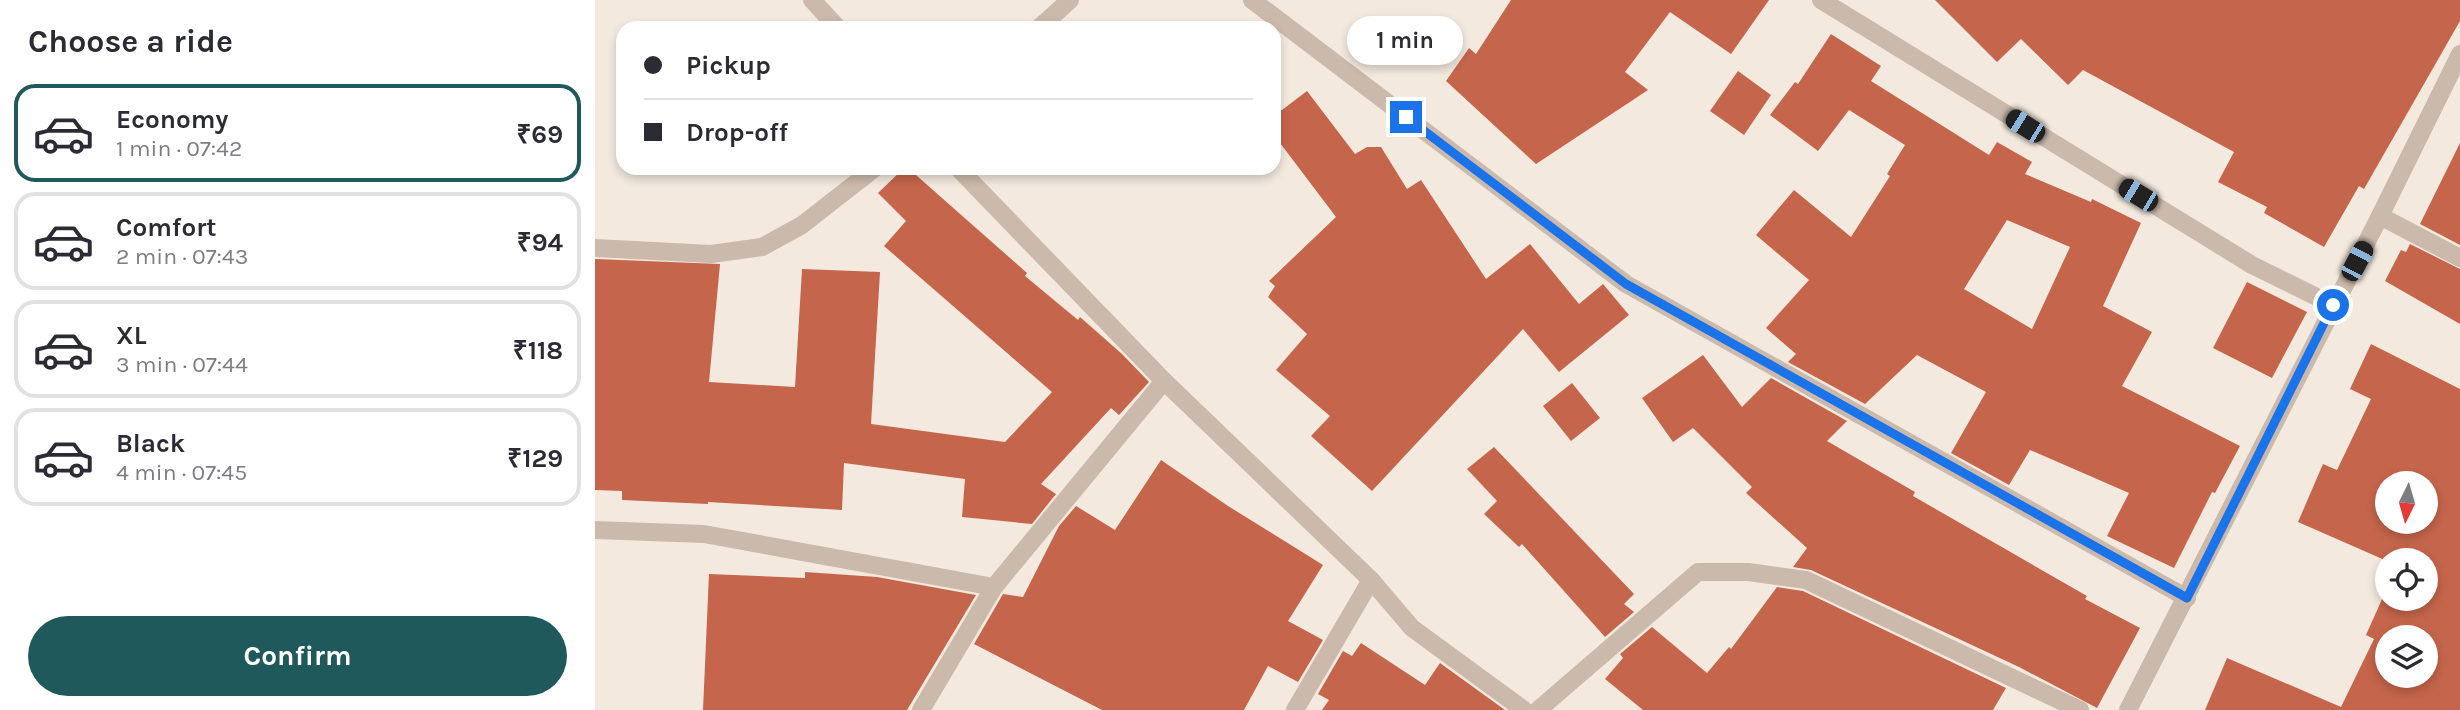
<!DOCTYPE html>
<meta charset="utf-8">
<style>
body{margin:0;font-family:Karla,sans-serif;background:#f7f7f7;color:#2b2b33;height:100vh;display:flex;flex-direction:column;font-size:26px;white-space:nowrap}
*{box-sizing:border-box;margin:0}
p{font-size:23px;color:#7c7c81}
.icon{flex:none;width:38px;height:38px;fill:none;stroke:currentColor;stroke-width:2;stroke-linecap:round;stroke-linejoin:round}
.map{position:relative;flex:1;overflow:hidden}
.side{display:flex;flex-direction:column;background:#fff;width:595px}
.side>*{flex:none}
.banner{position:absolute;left:21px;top:21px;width:665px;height:154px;border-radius:21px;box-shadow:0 4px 10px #0003;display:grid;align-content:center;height:154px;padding:0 28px;background:#fff}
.needle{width:46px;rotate:185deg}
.controls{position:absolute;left:1780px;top:471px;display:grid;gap:14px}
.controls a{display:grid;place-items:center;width:63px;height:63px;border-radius:50%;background:#fff;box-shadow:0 4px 10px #0003;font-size:35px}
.end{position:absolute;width:32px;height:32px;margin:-16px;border:9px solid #1a73e8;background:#fff;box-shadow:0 0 0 4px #fff}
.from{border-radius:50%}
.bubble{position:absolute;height:49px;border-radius:24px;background:#fff;box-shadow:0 4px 10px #0003;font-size:23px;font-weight:700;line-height:49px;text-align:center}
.car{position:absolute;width:21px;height:42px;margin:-21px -10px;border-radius:9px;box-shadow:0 0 5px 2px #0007;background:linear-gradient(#222 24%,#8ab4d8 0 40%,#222 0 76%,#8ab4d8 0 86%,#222 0)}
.banner b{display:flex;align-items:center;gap:24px;height:66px;font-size:26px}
.banner b+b{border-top:2px solid #e1e1e2}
.banner i{width:18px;height:18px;background:#2b2b33}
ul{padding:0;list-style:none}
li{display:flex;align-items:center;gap:21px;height:98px;margin:0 14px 10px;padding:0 14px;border:4px solid #e1e1e2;border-radius:21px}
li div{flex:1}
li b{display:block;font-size:26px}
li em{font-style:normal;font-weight:700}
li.active{border-color:#1f595b}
li>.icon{width:63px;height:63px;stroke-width:1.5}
h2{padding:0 28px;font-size:32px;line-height:84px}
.button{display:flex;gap:14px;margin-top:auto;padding:14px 28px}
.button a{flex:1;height:80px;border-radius:42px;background:#1f595b;color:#fff;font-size:28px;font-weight:700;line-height:80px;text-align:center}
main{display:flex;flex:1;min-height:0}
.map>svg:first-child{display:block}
.building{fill:#c5654b;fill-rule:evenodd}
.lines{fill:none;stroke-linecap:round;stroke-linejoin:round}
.minor{stroke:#cbb9ab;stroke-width:18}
.route{stroke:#1a73e8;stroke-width:9}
</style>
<main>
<section class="side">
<h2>Choose a ride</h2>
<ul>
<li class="active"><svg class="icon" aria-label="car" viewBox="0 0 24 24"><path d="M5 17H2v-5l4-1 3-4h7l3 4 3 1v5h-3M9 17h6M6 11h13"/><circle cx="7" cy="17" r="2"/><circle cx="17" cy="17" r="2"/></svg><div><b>Economy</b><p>1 min · 07:42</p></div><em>₹69</em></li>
<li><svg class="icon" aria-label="car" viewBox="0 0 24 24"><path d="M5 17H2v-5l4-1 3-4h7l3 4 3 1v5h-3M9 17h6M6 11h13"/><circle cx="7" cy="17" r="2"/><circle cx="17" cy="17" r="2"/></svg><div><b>Comfort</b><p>2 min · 07:43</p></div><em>₹94</em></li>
<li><svg class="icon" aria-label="car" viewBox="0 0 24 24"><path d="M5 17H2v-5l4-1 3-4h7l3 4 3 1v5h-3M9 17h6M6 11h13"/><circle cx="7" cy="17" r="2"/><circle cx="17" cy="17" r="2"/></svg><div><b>XL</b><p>3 min · 07:44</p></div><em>₹118</em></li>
<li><svg class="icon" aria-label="car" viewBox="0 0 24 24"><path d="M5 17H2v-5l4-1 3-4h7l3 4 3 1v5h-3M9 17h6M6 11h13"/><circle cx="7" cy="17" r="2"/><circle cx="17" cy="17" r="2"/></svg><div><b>Black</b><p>4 min · 07:45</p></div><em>₹129</em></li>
</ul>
<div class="button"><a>Confirm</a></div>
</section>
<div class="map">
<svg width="1865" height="710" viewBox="0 0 1865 710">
<rect width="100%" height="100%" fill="#f3e9df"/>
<g class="building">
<path d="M 916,0 L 1174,0 L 1136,54 L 1075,12 L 1030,72 L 1053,90 L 941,164 L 851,81 L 874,48 L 881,54 Z"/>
<path d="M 1340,0 L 1865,0 L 1865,21 L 1769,189 L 1764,186 L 1729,247 L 1669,213 L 1672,207 L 1623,182 L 1639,152 L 1488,70 L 1473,85 L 1426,39 L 1402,62 Z"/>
<path d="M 1236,34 L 1286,66 L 1276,81 L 1394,155 L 1402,142 L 1437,162 L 1430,174 L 1496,202 L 1497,199 L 1546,223 L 1508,306 L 1557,332 L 1527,386 L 1645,446 L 1620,493 L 1617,492 L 1579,568 L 1512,536 L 1534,493 L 1435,450 L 1414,485 L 1356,453 L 1391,392 L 1322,355 L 1270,404 L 1193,362 L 1201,354 L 1171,328 L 1214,280 L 1161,235 L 1199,190 L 1256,237 L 1295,176 L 1292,174 L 1310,145 L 1254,110 L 1223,151 L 1175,115 L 1200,82 L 1203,84 ZM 1412,220 L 1475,247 L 1437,329 L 1369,289 Z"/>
<path d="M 1143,71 L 1176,95 L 1149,135 L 1115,111 Z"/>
<path d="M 712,91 L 760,154 L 772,147 L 786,147 L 812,189 L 826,180 L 891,279 L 935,244 L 984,304 L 1008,284 L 1034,315 L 964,372 L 928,329 L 777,491 L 716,436 L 735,416 L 681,370 L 712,334 L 673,297 L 680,286 L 674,281 L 741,217 L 679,135 L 679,116 Z"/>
<path d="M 1865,143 L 1865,245 L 1825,224 Z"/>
<path d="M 309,168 L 313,168 L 432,273 L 430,276 L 483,320 L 485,317 L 527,354 L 554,382 L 524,415 L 516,408 L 446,484 L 461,494 L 437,524 L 367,517 L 370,479 L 249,463 L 247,510 L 113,502 L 113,504 L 27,500 L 27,491 L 0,490 L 0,259 L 125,264 L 114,382 L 200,387 L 207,269 L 285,272 L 276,424 L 410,442 L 457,392 L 289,246 L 311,221 L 283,193 Z"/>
<path d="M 1815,244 L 1865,269 L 1865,324 L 1790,281 L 1806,250 L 1811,252 Z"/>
<path d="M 1652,282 L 1712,312 L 1677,378 L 1618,348 Z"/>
<path d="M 1776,344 L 1865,389 L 1865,710 L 1610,710 L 1632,658 L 1746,707 L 1779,639 L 1771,635 L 1792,588 L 1792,598 L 1830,598 L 1830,560 L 1792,561 L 1703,522 L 1728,464 L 1742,470 L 1776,399 L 1755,389 ZM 1792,483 L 1830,483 L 1830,522 L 1792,522 ZM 1792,637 L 1830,637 L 1830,676 L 1792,676 Z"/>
<path d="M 1108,355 L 1147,407 L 1176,378 L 1252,421 L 1232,441 L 1320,492 L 1318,496 L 1492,596 L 1490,599 L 1545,628 L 1502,708 L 1424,667 L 1216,570 L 1198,567 L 1212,548 L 1151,493 L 1157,487 L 1098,428 L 1078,442 L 1047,398 Z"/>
<path d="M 977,383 L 1005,418 L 976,441 L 948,406 Z"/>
<path d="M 899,447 L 1039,594 L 1029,604 L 1039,612 L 1010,637 L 927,544 L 924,547 L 889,514 L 902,501 L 872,469 Z"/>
<path d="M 566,460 L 633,506 L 728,565 L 693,621 L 728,640 L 703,682 L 673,666 L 649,710 L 507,710 L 379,644 L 408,594 L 428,597 L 464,526 L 481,506 L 520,530 Z"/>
<path d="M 210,572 L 282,577 L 381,595 L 312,710 L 108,710 L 114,574 L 210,578 Z"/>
<path d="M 1182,587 L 1208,591 L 1411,688 L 1398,710 L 1048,710 L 1010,679 L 1028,658 L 1025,654 L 1057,627 L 1112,673 L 1134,647 L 1136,649 Z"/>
<path d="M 766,643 L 830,685 L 845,663 L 910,710 L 727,710 L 734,700 L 723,694 L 748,651 L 757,656 Z"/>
</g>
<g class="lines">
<g class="minor">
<path d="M 217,0 L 243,28"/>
<path d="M 657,0 L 1031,284 L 1592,598"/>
<path d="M 1226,0 L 1657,265 L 1738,305"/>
<path d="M 444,28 L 475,0"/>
<path d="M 363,168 L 569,381 L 776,580 L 817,628 L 929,710"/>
<path d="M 1785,216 L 1865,54"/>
<path d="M 0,248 L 116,254 L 167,247 L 207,225 L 280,168"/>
<path d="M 0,530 L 109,534 L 399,587"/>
<path d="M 326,710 L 399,587 L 569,381"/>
<path d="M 700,710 L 776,580"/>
<path d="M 943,710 L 1103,572 L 1153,572 L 1211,580 L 1485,710"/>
<path d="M 1533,710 L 1785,216 L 1865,258"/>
</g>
</g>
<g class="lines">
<path class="route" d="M 811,117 L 1031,284 L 1592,598 L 1738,305"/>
</g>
</svg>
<div class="controls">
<a><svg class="needle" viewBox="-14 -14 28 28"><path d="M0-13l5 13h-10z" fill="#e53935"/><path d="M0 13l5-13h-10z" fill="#7c7c81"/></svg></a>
<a><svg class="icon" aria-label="locate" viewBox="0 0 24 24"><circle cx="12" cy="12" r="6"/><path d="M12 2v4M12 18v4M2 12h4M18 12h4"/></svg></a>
<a><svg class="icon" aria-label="layers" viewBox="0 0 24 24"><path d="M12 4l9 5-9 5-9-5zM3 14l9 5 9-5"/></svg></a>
</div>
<i class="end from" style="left:1738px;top:305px"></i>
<i class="end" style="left:811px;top:117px"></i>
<div class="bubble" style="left:752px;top:16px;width:116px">1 min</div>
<i class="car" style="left:1430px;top:126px;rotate:302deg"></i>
<i class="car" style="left:1543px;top:195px;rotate:301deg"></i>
<i class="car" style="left:1762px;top:261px;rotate:28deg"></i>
<div class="banner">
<b><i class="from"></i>Pickup</b>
<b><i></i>Drop-off</b>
</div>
</div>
</main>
